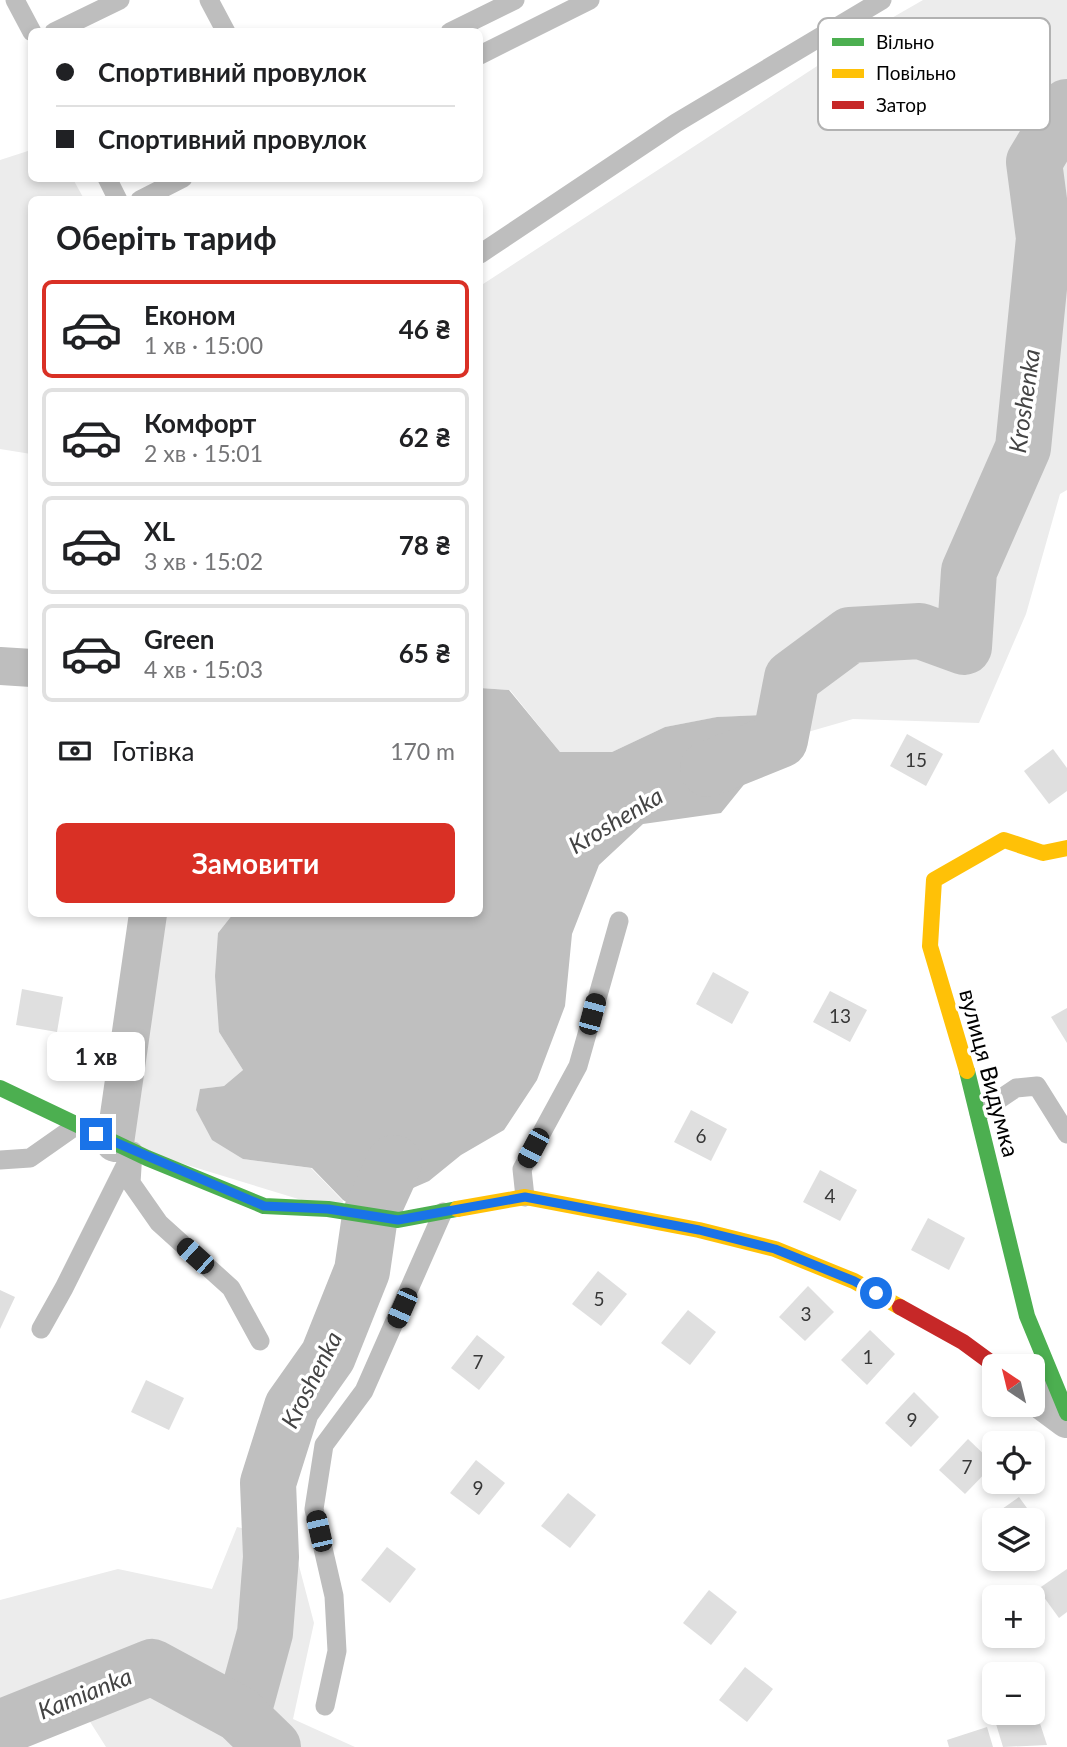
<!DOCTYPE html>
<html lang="uk">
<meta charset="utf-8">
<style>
body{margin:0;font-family:Lato,sans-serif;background:#f6f6f6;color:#202124;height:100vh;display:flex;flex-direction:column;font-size:26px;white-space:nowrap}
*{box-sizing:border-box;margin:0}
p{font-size:23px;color:#757577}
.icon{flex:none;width:38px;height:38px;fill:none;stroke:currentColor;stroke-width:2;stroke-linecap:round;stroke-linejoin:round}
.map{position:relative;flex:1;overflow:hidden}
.details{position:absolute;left:28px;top:196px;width:455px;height:721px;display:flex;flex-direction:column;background:#fff;border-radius:10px;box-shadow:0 4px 10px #0003}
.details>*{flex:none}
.hud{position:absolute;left:28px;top:28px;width:455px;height:154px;border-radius:10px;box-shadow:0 4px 10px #0003;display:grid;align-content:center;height:154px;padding:0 28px;background:#fff}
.needle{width:46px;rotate:325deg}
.fabs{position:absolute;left:982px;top:1354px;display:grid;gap:14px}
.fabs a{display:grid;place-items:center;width:63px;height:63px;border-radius:10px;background:#fff;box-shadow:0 4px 10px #0003;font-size:35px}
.end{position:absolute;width:32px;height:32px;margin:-16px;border:9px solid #1a73e8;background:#fff;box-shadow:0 0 0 4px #fff}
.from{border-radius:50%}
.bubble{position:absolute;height:49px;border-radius:10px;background:#fff;box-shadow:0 4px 10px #0003;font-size:23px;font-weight:700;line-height:49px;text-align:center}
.car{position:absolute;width:21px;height:42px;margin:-21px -10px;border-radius:9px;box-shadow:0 0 5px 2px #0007;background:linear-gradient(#222 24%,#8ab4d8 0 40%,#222 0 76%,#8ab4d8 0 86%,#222 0)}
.hud b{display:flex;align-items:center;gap:24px;height:66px;font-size:26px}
.hud b+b{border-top:2px solid #e0e0e0}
.hud i{width:18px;height:18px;background:#202124}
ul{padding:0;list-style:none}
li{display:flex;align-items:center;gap:21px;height:98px;margin:0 14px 10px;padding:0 14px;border:4px solid #e0e0e0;border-radius:10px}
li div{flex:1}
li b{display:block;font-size:26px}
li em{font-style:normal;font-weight:700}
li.active{border-color:#d93025}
li>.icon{width:63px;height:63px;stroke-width:1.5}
h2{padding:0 28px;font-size:32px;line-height:84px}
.pay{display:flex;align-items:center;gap:18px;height:77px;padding:0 28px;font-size:26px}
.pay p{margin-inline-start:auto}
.action{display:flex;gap:14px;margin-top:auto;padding:14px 28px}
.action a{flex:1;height:80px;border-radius:10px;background:#d93025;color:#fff;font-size:28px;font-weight:700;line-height:80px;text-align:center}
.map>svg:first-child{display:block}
.green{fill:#ececec}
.water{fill:#bfbfbf}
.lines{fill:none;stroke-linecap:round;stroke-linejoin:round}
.river{stroke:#bfbfbf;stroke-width:56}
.building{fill:#dfdfdf}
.lane{stroke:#bebebe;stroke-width:19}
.street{stroke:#bebebe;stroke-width:38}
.fast{stroke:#4caf50;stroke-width:16}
.slow{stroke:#ffc107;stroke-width:16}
.jam{stroke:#c62828;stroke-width:16}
.route{stroke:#1a73e8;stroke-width:9}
.labels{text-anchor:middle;stroke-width:7;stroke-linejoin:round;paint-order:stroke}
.number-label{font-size:19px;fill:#383838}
.street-label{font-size:23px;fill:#000;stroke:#fff}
.water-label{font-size:24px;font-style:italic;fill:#444;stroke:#fff}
.key{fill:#fff;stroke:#b2b2b2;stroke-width:2}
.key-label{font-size:19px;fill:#000}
</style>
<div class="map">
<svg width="1067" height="1747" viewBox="0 0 1067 1747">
<rect width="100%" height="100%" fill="#fff"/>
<g class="green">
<path d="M 923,0 L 1067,0 L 1067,490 L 1060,494 L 1026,614 L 979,723 L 853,719 L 780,740 L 762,715 L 718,717 L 665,727 L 612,752 L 560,752 L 510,690 L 480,688 L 480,286 L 883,23 Z"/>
<path d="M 31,150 L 32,178 L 73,179 L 84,199 L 32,200 L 31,454 L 0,449 L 0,160 Z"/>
<path d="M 148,914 L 233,914 L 218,933 L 219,1032 L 243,1070 L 224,1086 L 200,1089 L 243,1159 L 311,1168 L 343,1201 L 341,1212 L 115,1143 Z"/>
<path d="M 237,1527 L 292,1539 L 314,1623 L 293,1719 L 355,1747 L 106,1747 L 75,1698 L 0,1728 L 0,1600 L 118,1569 L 212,1589 Z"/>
</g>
<path class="water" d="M 480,688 L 509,690 L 560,752 L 612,752 L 665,727 L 717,717 L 762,715 L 780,740 L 721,813 L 643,824 L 599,865 L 572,934 L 565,1006 L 537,1080 L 504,1130 L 461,1155 L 429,1181 L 390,1198 L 370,1216 L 343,1200 L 312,1168 L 243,1159 L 212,1140 L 196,1110 L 200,1089 L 224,1086 L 243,1070 L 219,1032 L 215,976 L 218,933 L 233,914 L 480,914 Z"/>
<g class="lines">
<g class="river">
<path d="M 708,769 L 780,740 L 792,678 L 850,635 L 920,631 L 964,647 L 969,571 L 1023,448 L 1044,238 L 1034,162 L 1067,107"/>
<path d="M 239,1714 L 247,1699 L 265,1633 L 271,1557 L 268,1483 L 292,1407 L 328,1356 L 362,1271 L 370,1216 L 394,1163"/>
<path d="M 0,1728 L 152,1667 L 239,1714 L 273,1747"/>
</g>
</g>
<g class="building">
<path d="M 907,734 L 943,754 L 926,786 L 890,766 Z"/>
<path d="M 1053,749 L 1067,768 L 1067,791 L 1049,804 L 1024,771 Z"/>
<path d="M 713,972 L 749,992 L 732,1024 L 696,1004 Z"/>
<path d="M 22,989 L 63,997 L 57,1032 L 16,1025 Z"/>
<path d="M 830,991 L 867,1010 L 850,1042 L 813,1022 Z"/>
<path d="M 1067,1008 L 1067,1043 L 1051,1017 Z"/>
<path d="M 691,1110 L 727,1129 L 711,1161 L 674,1142 Z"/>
<path d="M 820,1170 L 857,1190 L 840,1221 L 803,1202 Z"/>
<path d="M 928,1218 L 965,1238 L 949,1270 L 911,1250 Z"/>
<path d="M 598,1271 L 627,1294 L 601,1326 L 572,1304 Z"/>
<path d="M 808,1286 L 834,1312 L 805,1341 L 779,1317 Z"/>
<path d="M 0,1290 L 15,1297 L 0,1329 Z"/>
<path d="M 688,1310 L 716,1332 L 690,1365 L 661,1343 Z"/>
<path d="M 870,1330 L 895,1354 L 867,1385 L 841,1360 Z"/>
<path d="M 477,1335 L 505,1357 L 479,1390 L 451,1368 Z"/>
<path d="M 146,1380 L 184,1398 L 169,1430 L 131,1412 Z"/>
<path d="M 914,1392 L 939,1417 L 911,1447 L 885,1423 Z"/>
<path d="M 968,1439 L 994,1464 L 965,1494 L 939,1470 Z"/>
<path d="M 476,1460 L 505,1483 L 479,1515 L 450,1493 Z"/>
<path d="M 568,1493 L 596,1515 L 570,1548 L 541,1526 Z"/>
<path d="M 1019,1497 L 1040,1526 L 1032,1531 L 1032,1521 L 994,1521 L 994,1534 L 985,1521 Z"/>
<path d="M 387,1547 L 416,1569 L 390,1603 L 361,1580 Z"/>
<path d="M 1067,1569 L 1067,1612 L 1059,1618 L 1038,1589 Z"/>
<path d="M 709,1590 L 737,1612 L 711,1645 L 683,1623 Z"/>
<path d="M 745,1667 L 773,1689 L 747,1722 L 719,1700 Z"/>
<path d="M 1036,1711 L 1047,1745 L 1003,1747 L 996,1724 Z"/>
<path d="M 987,1727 L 993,1747 L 949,1747 L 947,1740 Z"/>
</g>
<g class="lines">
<g class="lane">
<path d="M 15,0 L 32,32"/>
<path d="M 209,0 L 226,32"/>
<path d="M 54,32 L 120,0"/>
<path d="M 450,32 L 515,0"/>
<path d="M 480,55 L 590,0"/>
<path d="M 107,178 L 118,200"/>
<path d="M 140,200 L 183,178"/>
<path d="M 480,254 L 676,123 L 882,0"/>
<path d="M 979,1113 L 1016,1088 L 1037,1086 L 1067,1134"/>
<path d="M 133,1151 L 131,1183 L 159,1223 L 231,1288 L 260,1341"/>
<path d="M 0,1160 L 30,1158 L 77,1125"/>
<path d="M 525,1197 L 522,1169 L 578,1066 L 619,921"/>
<path d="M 41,1329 L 64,1288 L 129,1158"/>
<path d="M 325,1706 L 337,1651 L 334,1596 L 314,1509 L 324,1445 L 364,1391 L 443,1212"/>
</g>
<g class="street">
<path d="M 0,666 L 32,668"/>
<path d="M 115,1143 L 148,914"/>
<path d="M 1032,1393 L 1067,1419"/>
</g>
<g class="fast">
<path d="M 967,1071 L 1027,1316 L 1067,1413"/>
<path d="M 0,1088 L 147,1158 L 264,1206 L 328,1209 L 398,1220 L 457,1209"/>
</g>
<g class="slow">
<path d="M 967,1071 L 930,946 L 934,880 L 1004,840 L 1043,853 L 1067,848"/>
<path d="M 457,1209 L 525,1197 L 699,1230 L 775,1249 L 854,1281 L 900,1307"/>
</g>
<path class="jam" d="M 900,1307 L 963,1342 L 997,1367"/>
</g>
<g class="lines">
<path class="route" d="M 96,1134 L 264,1206 L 328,1209 L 398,1220 L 525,1197 L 699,1230 L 775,1249 L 854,1281 L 876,1293"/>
</g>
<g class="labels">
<g class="number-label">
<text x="916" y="767">15</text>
<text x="840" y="1023">13</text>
<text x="701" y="1143">6</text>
<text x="830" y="1203">4</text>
<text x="599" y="1306">5</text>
<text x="806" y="1321">3</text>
<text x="868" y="1364">1</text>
<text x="478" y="1369">7</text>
<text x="912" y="1427">9</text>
<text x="967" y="1474">7</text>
<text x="478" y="1495">9</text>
</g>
<g class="street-label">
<text transform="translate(989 1073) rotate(75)" y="8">вулиця Видумка</text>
</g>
<g class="water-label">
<text transform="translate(1025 401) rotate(-82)" y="8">Kroshenka</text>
<text transform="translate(616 821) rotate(-31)" y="8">Kroshenka</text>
<text transform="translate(312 1380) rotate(-63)" y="8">Kroshenka</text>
<text transform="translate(85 1694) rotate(-22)" y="8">Kamianka</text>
</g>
</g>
<rect x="818" y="18" width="232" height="112" rx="10" class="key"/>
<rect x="832" y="38" width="32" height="8" fill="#4caf50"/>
<rect x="832" y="69" width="32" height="9" fill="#ffc107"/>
<rect x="832" y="101" width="32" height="8" fill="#c62828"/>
<g class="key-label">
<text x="876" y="49">Вільно</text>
<text x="876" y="80">Повільно</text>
<text x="876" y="112">Затор</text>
</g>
</svg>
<div class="fabs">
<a><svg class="needle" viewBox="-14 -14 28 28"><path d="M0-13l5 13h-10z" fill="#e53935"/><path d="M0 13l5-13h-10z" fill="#757577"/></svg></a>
<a><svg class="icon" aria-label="locate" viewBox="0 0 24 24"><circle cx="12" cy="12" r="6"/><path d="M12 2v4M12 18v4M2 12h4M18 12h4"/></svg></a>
<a><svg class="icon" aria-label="layers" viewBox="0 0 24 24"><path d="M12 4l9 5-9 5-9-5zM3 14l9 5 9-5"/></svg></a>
<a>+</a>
<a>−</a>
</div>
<i class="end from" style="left:876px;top:1293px"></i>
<i class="end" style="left:96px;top:1134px"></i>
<div class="bubble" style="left:47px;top:1032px;width:98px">1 хв</div>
<i class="car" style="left:592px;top:1014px;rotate:15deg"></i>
<i class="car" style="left:533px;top:1148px;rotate:208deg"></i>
<i class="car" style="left:195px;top:1256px;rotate:312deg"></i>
<i class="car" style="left:402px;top:1308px;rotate:204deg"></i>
<i class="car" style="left:319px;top:1531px;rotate:347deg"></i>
<div class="hud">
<b><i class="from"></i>Спортивний провулок</b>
<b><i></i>Спортивний провулок</b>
</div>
<section class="details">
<h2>Оберіть тариф</h2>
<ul>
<li class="active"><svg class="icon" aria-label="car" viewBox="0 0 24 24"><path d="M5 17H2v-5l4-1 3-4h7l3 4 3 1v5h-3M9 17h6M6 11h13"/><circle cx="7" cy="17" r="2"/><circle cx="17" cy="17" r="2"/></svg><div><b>Економ</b><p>1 хв · 15:00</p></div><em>46 ₴</em></li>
<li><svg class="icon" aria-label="car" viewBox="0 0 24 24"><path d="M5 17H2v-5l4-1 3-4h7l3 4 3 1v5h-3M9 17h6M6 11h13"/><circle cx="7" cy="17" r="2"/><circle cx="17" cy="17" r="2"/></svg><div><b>Комфорт</b><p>2 хв · 15:01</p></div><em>62 ₴</em></li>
<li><svg class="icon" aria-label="car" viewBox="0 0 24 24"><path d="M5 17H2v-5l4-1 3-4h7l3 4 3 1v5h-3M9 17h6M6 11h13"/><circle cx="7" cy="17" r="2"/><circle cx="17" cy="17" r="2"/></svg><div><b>XL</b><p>3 хв · 15:02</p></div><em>78 ₴</em></li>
<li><svg class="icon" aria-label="car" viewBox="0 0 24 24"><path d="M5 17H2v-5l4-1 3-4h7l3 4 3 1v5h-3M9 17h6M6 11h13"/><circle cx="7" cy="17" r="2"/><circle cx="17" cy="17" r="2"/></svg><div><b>Green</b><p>4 хв · 15:03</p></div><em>65 ₴</em></li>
</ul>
<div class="pay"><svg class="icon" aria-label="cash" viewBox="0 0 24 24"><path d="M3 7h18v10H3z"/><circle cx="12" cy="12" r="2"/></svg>Готівка<p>170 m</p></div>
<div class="action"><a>Замовити</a></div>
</section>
</div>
